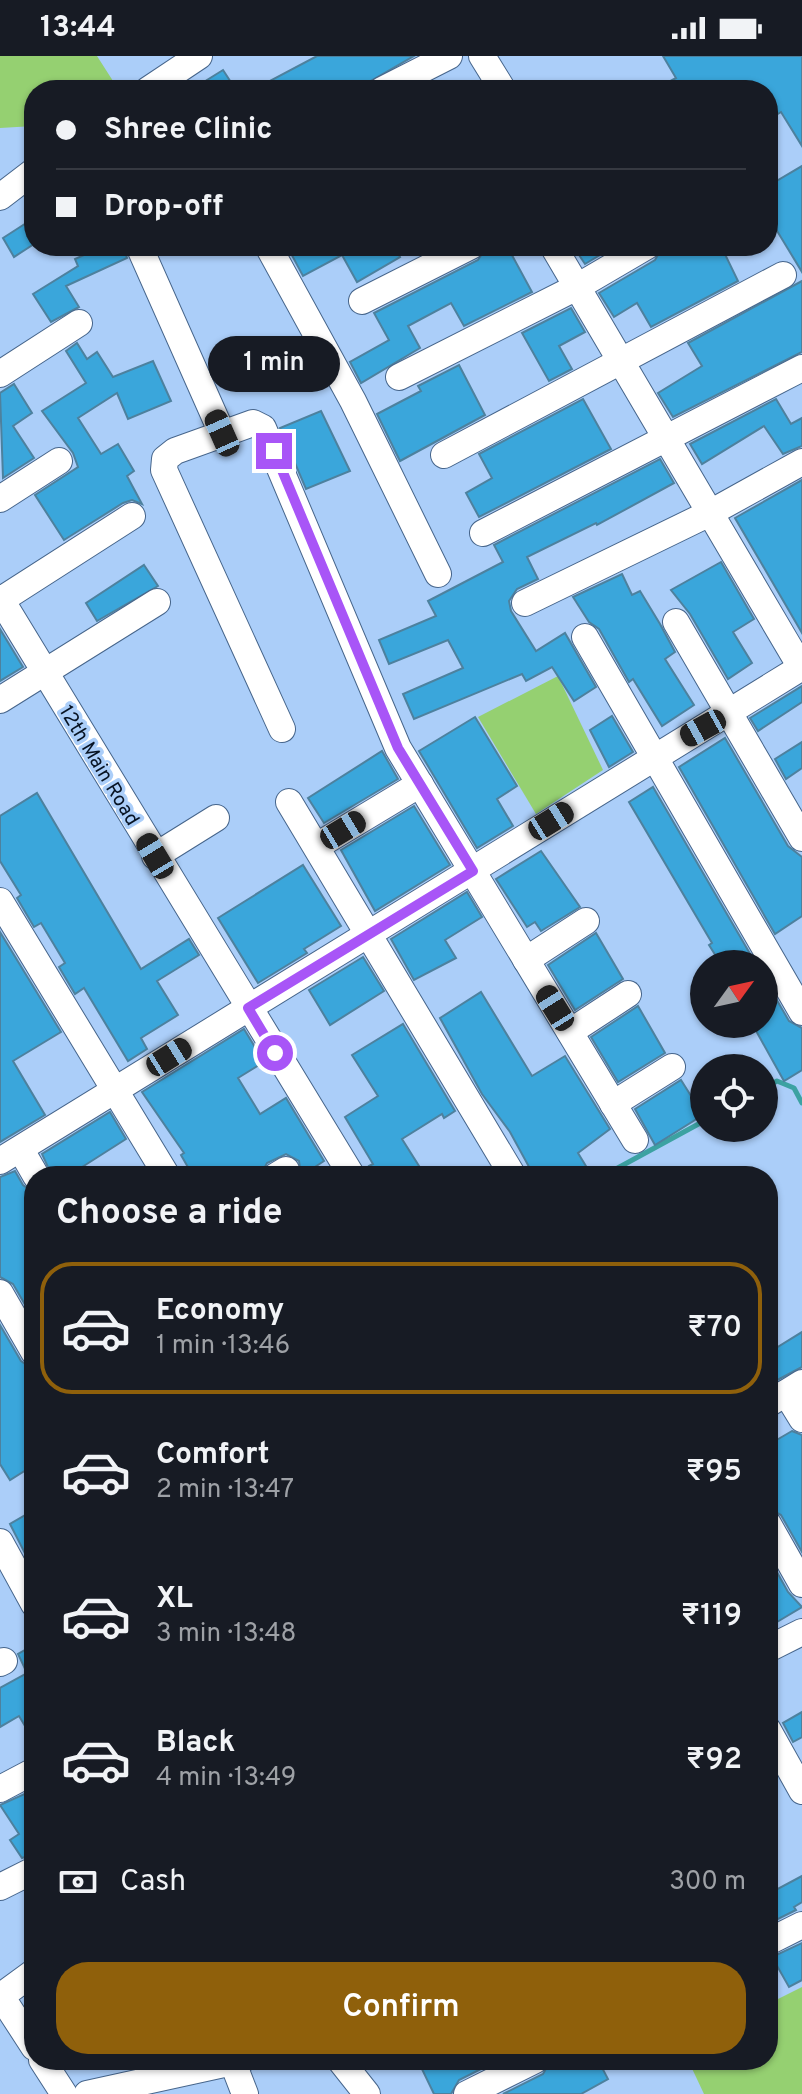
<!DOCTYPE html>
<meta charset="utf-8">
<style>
body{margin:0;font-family:Overpass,sans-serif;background:#242831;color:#f1f3f6;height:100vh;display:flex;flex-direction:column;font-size:30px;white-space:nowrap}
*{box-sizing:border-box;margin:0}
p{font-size:26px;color:#9ea1a6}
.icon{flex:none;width:44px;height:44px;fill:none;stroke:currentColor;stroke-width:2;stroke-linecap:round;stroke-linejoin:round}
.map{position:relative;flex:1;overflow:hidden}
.details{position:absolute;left:24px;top:1110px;width:754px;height:904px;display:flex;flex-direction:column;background:#171b24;border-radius:32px;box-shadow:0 2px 6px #0004}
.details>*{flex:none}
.top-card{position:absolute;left:24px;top:24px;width:754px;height:176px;border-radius:32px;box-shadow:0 2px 6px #0004;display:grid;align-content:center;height:176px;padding:0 32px;background:#171b24}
.needle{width:52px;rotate:57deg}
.tools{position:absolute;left:690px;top:894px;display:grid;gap:16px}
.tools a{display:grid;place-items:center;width:88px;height:88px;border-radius:50%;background:#171b24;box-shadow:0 2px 6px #0004;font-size:40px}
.end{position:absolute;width:36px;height:36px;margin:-18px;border:10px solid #a855f7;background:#fff;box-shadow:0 0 0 4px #fff}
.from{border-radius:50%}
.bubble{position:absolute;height:56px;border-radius:28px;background:#171b24;box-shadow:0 2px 6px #0004;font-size:26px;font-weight:600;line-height:56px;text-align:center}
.car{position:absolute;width:24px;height:48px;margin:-24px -12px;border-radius:10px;box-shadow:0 0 6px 2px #0007;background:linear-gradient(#222 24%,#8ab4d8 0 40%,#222 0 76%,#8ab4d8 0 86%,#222 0)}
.top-card b{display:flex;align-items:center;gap:28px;height:76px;font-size:30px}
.top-card b+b{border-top:2px solid #363941}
.top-card i{width:20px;height:20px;background:#f1f3f6}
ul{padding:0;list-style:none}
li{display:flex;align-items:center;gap:24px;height:132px;margin:0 16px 12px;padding:0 16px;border:4px solid transparent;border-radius:32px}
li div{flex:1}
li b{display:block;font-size:30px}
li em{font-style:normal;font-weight:600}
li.selected{border-color:#8f600b}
li>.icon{width:72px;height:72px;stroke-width:1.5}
h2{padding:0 32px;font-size:36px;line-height:96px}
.pay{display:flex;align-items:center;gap:20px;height:88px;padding:0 32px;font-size:30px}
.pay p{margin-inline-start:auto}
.action{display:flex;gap:16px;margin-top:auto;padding:16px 32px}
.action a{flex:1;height:92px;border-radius:32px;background:#8f600b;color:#fff;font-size:32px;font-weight:600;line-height:92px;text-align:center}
.status{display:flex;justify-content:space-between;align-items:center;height:56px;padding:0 40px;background:#171b24;direction:ltr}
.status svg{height:22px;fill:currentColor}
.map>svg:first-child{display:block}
.green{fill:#95d071}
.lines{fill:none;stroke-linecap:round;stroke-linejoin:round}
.stream{stroke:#3ca2a2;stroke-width:5}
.building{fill:#3aa6db;stroke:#4d819e;stroke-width:2}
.minor-casing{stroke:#46658b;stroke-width:28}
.minor{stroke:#fff;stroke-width:26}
.route{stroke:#a855f7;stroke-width:10}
.labels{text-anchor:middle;stroke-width:7;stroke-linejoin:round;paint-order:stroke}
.street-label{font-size:20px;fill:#071323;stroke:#abcef9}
</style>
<div class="status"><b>13:44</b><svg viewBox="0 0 49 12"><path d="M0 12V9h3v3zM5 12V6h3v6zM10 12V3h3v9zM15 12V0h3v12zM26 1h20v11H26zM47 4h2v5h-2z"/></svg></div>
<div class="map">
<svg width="802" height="2038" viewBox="0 0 802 2038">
<rect width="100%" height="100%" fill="#abcef9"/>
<g class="green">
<path d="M 0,0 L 97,0 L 113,25 L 99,34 L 34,34 L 34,70 L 0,72 Z"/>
<path d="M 558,620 L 603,714 L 536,758 L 478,661 Z"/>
<path d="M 802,1931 L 802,2038 L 704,2038 L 688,2004 L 768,2004 L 768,1948 Z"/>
</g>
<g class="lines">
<g class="stream">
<path d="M 764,1032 L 777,1025 L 794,1032 L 802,1047"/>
<path d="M 603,1120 L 704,1065"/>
</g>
</g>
<g class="building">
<path d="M 317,0 L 414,0 L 355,34 L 253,34 Z"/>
<path d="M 663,0 L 802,0 L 802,90 L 781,56 L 768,64 L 768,34 L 654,34 L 676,22 Z"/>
<path d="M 223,14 L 236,34 L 191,34 Z"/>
<path d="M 802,110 L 802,216 L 768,160 L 768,130 Z"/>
<path d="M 34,162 L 34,188 L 14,201 L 3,182 Z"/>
<path d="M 104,190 L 123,190 L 127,202 L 66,230 L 79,251 L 51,266 L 33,238 L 78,210 L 75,203 Z"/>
<path d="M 287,190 L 394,190 L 400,201 L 357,226 L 342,199 L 303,220 Z"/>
<path d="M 487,190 L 507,190 L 532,236 L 464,270 L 451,247 L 408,270 L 420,292 L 361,327 L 350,306 L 389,284 L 374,257 L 478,204 Z"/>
<path d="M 573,190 L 615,190 L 585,208 Z"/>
<path d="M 663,190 L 721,190 L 738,225 L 651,271 L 637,247 L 614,261 L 599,237 L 655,204 Z"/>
<path d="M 802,225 L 802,296 L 673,361 L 658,337 L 702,310 L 688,287 Z"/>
<path d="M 571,252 L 585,276 L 559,290 L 572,313 L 549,325 L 522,277 Z"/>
<path d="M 77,287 L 87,303 L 97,296 L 113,321 L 153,305 L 171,345 L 128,363 L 117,337 L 78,362 L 101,398 L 118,388 L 134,415 L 127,420 L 142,448 L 132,444 L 123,447 L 64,484 L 35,439 L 78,411 L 73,397 L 42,355 L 86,327 L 66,295 Z"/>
<path d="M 459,309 L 485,359 L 400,405 L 377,358 L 421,335 L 418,330 Z"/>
<path d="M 14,328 L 32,357 L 13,370 L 34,402 L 3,422 L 0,337 Z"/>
<path d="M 583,343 L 611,393 L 479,461 L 466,437 L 492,422 L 479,398 Z"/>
<path d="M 776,343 L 791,368 L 802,362 L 802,390 L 783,398 L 764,370 L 702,408 L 690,388 Z"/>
<path d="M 321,355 L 350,415 L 306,433 L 280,372 Z"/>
<path d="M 660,403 L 674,427 L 597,469 L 596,467 L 527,501 L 538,523 L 517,533 L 509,545 L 511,555 L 536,595 L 565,577 L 596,631 L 574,645 L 552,611 L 526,625 L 522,618 L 414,663 L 403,638 L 463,612 L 448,584 L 389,608 L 379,584 L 436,560 L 428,545 L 503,506 L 494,489 Z"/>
<path d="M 802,424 L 802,577 L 735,462 Z"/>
<path d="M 721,506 L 754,563 L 733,576 L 752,607 L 728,623 L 690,558 L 671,534 Z"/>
<path d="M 144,509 L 158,530 L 97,565 L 86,547 Z"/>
<path d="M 622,518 L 632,539 L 640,535 L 660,568 L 675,596 L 665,603 L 694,649 L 662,670 L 633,623 L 629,626 L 599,573 L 589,566 L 573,541 Z"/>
<path d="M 0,573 L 23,611 L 0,625 Z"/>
<path d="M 802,630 L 802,646 L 758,675 L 750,662 Z"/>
<path d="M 612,660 L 633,696 L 609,711 L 590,674 Z"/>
<path d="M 475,661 L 517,730 L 497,743 L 513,770 L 477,792 L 419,695 Z"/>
<path d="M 725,682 L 788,790 L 802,801 L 802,860 L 775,878 L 679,711 Z"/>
<path d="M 802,686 L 802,712 L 786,723 L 775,703 Z"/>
<path d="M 382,695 L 398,723 L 324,767 L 308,742 Z"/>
<path d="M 653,731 L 756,908 L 721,908 L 709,889 L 712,887 L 629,746 Z"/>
<path d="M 37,737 L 141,913 L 189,883 L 199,899 L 157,925 L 178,959 L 141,982 L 147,993 L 128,1005 L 84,932 L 75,938 L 59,911 L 65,907 L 41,867 L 34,871 L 17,842 L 21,839 L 0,805 L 0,760 Z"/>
<path d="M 414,750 L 450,809 L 375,855 L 341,794 Z"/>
<path d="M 541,795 L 580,851 L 541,875 L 535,866 L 527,871 L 496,823 Z"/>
<path d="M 303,809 L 341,870 L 304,893 L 307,897 L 258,927 L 218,862 Z"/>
<path d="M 467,836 L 482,861 L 445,884 L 456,902 L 414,924 L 391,883 Z"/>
<path d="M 0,876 L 61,976 L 13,1005 L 45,1059 L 0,1086 Z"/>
<path d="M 596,877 L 623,923 L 575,954 L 548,909 Z"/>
<path d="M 363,901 L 384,935 L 330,969 L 309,934 Z"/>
<path d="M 764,922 L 789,965 L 802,972 L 802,1014 L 784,1025 L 755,973 L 764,968 Z"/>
<path d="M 481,936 L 532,1020 L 565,1000 L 610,1073 L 578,1097 L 592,1120 L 534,1120 L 510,1076 L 482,1038 L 440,962 Z"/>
<path d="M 638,950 L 665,997 L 618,1026 L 591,981 Z"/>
<path d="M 403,968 L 455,1055 L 444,1062 L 442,1058 L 402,1083 L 419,1110 L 403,1120 L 375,1120 L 369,1110 L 373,1108 L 345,1061 L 378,1040 L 352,999 Z"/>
<path d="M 244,973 L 264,1006 L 238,1022 L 260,1058 L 286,1042 L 324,1105 L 301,1120 L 299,1105 L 286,1098 L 267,1107 L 260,1120 L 193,1120 L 181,1099 L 184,1097 L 142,1036 Z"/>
<path d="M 681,1024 L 703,1059 L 655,1089 L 635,1053 Z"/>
<path d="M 110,1056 L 126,1083 L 79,1113 L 83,1120 L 52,1120 L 42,1098 Z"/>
<path d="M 15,1115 L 23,1129 L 34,1137 L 31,1259 L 13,1228 L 0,1221 L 0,1121 Z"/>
<path d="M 0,1269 L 21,1305 L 34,1314 L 34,1409 L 10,1424 L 0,1408 Z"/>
<path d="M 802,1276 L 802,1311 L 768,1329 L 768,1297 Z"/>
<path d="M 792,1375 L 802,1379 L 802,1496 L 781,1459 L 768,1452 L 768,1389 Z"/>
<path d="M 34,1454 L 34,1515 L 10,1468 Z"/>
<path d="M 768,1500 L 788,1536 L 802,1551 L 777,1566 L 768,1552 Z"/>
<path d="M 34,1589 L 34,1685 L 19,1660 L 0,1671 L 0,1632 L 27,1617 L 18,1598 Z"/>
<path d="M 802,1656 L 802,1681 L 793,1686 L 783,1667 Z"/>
<path d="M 31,1735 L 34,1740 L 34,1798 L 22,1802 L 10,1784 L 19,1778 L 0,1749 Z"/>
<path d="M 802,1820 L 802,1846 L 794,1851 L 796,1854 L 768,1868 L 768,1838 Z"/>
<path d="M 802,1887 L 802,1924 L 789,1931 L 772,1901 Z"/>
<path d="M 430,2004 L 499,2004 L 459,2024 L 451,2038 L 434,2038 L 420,2009 Z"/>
<path d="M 551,2004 L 598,2004 L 608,2023 L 581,2038 L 503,2038 L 543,2018 Z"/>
</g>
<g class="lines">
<g class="minor-casing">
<g id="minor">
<path d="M 482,0 L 503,34"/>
<path d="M 148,34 L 199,0"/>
<path d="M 382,34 L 449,0"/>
<path d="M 0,141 L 34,115"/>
<path d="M 139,190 L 222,377"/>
<path d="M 268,190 L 353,345 L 438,518"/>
<path d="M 553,190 L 802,613"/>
<path d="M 362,245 L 471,190"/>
<path d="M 0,318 L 79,267"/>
<path d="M 399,321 L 577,231 L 647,190"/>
<path d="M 444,399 L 783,219"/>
<path d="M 0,443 L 59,405"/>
<path d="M 483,477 L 802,312"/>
<path d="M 0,542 L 352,1120"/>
<path d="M 1,544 L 132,460"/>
<path d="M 525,547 L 710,457 L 802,406"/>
<path d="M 676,566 L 802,782"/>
<path d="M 585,581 L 802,956"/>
<path d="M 0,644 L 157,546"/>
<path d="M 282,673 L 164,414 L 165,403 L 175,395 L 253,367 L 263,372 L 398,692 L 635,1084"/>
<path d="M 289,746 L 513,1120"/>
<path d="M 317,790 L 420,728"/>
<path d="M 155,800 L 216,762"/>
<path d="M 0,845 L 167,1120"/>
<path d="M 526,904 L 586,865"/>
<path d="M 570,976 L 628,938"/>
<path d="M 613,1048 L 672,1011"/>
<path d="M 21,1094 L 36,1120"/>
<path d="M 0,1105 L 802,611"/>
<path d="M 276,1120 L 286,1114"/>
<path d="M 0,1237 L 34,1296"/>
<path d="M 786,1337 L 802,1363"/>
<path d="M 768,1348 L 802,1327"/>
<path d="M 768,1468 L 802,1528"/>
<path d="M 0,1486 L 34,1548"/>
<path d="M 768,1593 L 802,1576"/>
<path d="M 0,1607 L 4,1605"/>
<path d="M 768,1674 L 802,1735"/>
<path d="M 0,1733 L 34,1715"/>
<path d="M 0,1831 L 34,1814"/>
<path d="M 768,1886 L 802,1869"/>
<path d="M 1,1940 L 34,1991"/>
<path d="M 0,1941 L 34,1916"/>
<path d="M 42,2004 L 64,2038"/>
<path d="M 340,2004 L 367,2038"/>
<path d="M 233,2007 L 245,2038"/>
<path d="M 87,2038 L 242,2004"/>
<path d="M 467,2038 L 535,2004"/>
</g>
</g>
<use href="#minor" class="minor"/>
</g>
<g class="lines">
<path class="route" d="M 274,395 L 398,692 L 473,815 L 248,952 L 275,997"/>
</g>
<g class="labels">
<g class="street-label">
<text transform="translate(100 709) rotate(59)" y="7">12th Main Road</text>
</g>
</g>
</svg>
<div class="tools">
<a><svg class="needle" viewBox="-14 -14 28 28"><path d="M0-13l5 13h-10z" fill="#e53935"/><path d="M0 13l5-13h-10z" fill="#9ea1a6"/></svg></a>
<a><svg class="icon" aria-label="locate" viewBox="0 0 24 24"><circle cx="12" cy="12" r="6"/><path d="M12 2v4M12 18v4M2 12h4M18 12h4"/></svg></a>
</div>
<i class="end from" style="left:275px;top:997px"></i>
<i class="end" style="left:274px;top:395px"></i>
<div class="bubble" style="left:208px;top:280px;width:132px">1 min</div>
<i class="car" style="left:222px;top:377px;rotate:336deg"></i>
<i class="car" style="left:703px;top:672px;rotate:241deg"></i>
<i class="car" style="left:551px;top:765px;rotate:58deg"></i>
<i class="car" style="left:343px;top:774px;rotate:59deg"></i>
<i class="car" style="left:155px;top:800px;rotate:329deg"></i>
<i class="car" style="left:555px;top:952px;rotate:328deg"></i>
<i class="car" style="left:169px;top:1001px;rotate:58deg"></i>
<div class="top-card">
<b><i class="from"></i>Shree Clinic</b>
<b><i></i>Drop-off</b>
</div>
<section class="details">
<h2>Choose a ride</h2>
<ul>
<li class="selected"><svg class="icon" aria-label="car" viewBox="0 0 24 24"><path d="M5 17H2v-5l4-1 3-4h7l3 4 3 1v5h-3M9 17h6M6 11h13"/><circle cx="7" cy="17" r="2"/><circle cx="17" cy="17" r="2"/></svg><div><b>Economy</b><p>1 min · 13:46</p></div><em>₹70</em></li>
<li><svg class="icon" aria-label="car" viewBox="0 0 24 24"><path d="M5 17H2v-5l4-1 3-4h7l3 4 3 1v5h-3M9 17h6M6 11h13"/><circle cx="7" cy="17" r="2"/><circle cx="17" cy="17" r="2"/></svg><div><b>Comfort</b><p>2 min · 13:47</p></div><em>₹95</em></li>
<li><svg class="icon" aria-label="car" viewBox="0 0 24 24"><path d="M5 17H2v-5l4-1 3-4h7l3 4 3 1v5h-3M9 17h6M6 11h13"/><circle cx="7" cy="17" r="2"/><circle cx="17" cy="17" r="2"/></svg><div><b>XL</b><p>3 min · 13:48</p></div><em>₹119</em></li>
<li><svg class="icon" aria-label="car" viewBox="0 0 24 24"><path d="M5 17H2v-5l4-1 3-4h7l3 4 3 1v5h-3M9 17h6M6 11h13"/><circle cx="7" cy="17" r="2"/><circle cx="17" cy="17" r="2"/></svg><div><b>Black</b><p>4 min · 13:49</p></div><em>₹92</em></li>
</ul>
<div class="pay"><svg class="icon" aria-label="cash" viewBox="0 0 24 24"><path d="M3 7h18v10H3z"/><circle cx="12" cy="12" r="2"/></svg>Cash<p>300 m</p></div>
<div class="action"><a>Confirm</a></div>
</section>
</div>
